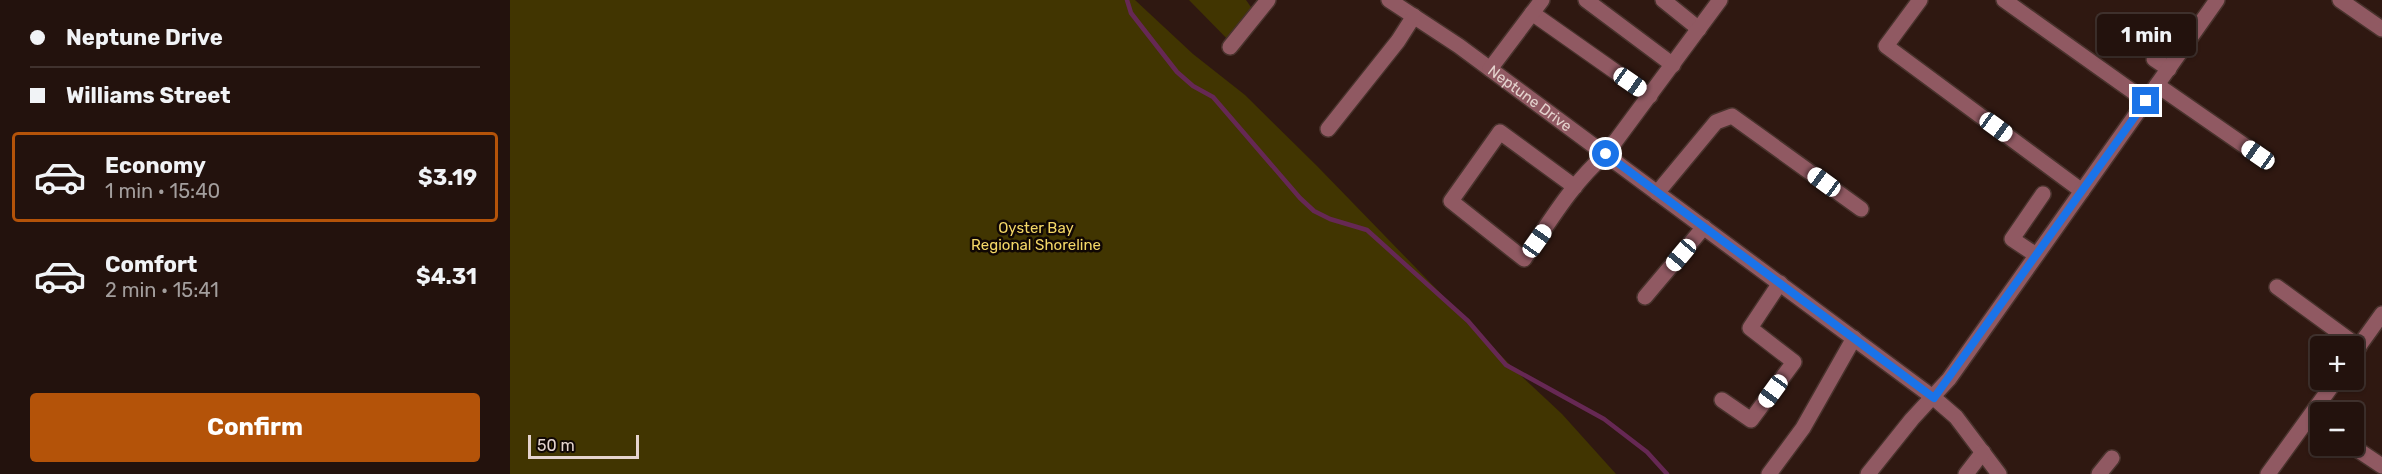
<!DOCTYPE html>
<meta charset="utf-8">
<style>
body{margin:0;font-family:Rubik,sans-serif;background:#2b1b16;color:#f1f3f6;height:100vh;display:flex;flex-direction:column;font-size:22px;white-space:nowrap}
*{box-sizing:border-box;margin:0}
p{font-size:20px;color:#a39e9d}
.icon{flex:none;width:33px;height:33px;fill:none;stroke:currentColor;stroke-width:2;stroke-linecap:round;stroke-linejoin:round}
.map{position:relative;flex:1;overflow:hidden}
.sheet{display:flex;flex-direction:column;background:#23120d;width:510px}
.sheet>*{flex:none}
.hud{display:grid;align-content:center;height:132px;padding:0 30px;background:#23120d}
.tools{position:absolute;left:1800px;top:336px;display:grid;gap:12px}
.tools a{display:grid;place-items:center;width:54px;height:54px;border-radius:6px;background:#23120d;box-shadow:0 2px 4px #0004,0 0 0 2px #40322e;font-size:30px}
.scale{position:absolute;left:18px;bottom:15px;width:111px;box-sizing:border-box;padding-left:6px;border:3px solid #e5d4cf;border-top:0;font-size:16px;line-height:21px;white-space:nowrap;color:#e5d4cf;-webkit-text-stroke:4px #100704;paint-order:stroke}
.end{position:absolute;width:27px;height:27px;margin:-14px;border:8px solid #1a73e8;background:#fff;box-shadow:0 0 0 3px #fff}
.from{border-radius:50%}
.bubble{position:absolute;height:42px;border-radius:6px;background:#23120d;box-shadow:0 2px 4px #0004,0 0 0 2px #40322e;font-size:20px;font-weight:700;line-height:42px;text-align:center}
.car{position:absolute;width:18px;height:36px;margin:-18px -9px;border-radius:8px;box-shadow:0 0 4px 2px #0007;background:linear-gradient(#fff 24%,#345 0 40%,#fff 0 76%,#345 0 86%,#fff 0)}
.hud b{display:flex;align-items:center;gap:21px;height:57px;font-size:22px}
.hud b+b{border-top:2px solid #40322e}
.hud i{width:15px;height:15px;background:#f1f3f6}
ul{padding:0;list-style:none}
li{display:flex;align-items:center;gap:18px;height:90px;margin:0 12px 9px;padding:0 18px;border:3px solid transparent;border-radius:6px}
li div{flex:1}
li b{display:block;font-size:22px}
li em{font-style:normal;font-weight:700}
li.current{border-color:#b45309}
li>.icon{width:54px;height:54px;stroke-width:1.5}
.cta{display:flex;gap:12px;margin-top:auto;padding:12px 30px}
.cta a{flex:1;height:69px;border-radius:6px;background:#b45309;color:#fff;font-size:24px;font-weight:700;line-height:69px;text-align:center}
main{display:flex;flex:1;min-height:0}
.map>svg:first-child{display:block}
.green{fill:#413501}
.lines{fill:none;stroke-linecap:round;stroke-linejoin:round}
.stream{stroke:#662854;stroke-width:4.5}
.minor-casing{stroke:#48322c;stroke-width:18}
.minor{stroke:#905962;stroke-width:15}
.route{stroke:#1a73e8;stroke-width:8}
.labels{text-anchor:middle;stroke-width:5;stroke-linejoin:round;paint-order:stroke}
.street-label{font-size:15px;fill:#e5d4cf;stroke:#100704}
.park-label{font-size:15px;fill:#f4d767;stroke:#100704}
</style>
<main>
<section class="sheet">
<div class="hud">
<b><i class="from"></i>Neptune Drive</b>
<b><i></i>Williams Street</b>
</div>
<ul>
<li class="current"><svg class="icon" aria-label="car" viewBox="0 0 24 24"><path d="M5 17H2v-5l4-1 3-4h7l3 4 3 1v5h-3M9 17h6M6 11h13"/><circle cx="7" cy="17" r="2"/><circle cx="17" cy="17" r="2"/></svg><div><b>Economy</b><p>1 min · 15:40</p></div><em>$3.19</em></li>
<li><svg class="icon" aria-label="car" viewBox="0 0 24 24"><path d="M5 17H2v-5l4-1 3-4h7l3 4 3 1v5h-3M9 17h6M6 11h13"/><circle cx="7" cy="17" r="2"/><circle cx="17" cy="17" r="2"/></svg><div><b>Comfort</b><p>2 min · 15:41</p></div><em>$4.31</em></li>
</ul>
<div class="cta"><a>Confirm</a></div>
</section>
<div class="map">
<svg width="1872" height="474" viewBox="0 0 1872 474">
<rect width="100%" height="100%" fill="#2f1811"/>
<g class="green">
<path d="M 0,0 L 625,0 L 683,54 L 735,95 L 807,166 L 1007,372 L 1052,414 L 1106,474 L 0,474 Z"/>
<path d="M 679,0 L 736,0 L 748,17 L 729,51 Z"/>
</g>
<g class="lines">
<path class="stream" d="M 617,0 L 621,13 L 667,72 L 683,86 L 703,97 L 790,198 L 804,211 L 820,219 L 857,230 L 958,321 L 996,365 L 1094,419 L 1137,452 L 1157,474"/>
<g class="minor-casing">
<g id="minor">
<path id="s1" d="M 879,0 L 949,46 L 1424,398 L 1446,417 L 1489,474"/>
<path d="M 1076,0 L 1163,65"/>
<path d="M 1153,0 L 1189,29"/>
<path d="M 1410,0 L 1376,46 L 1572,191"/>
<path d="M 1494,0 L 1636,101"/>
<path d="M 1830,0 L 1872,29"/>
<path d="M 1022,13 L 1140,96"/>
<path d="M 720,47 L 758,0"/>
<path d="M 1644,59 L 1659,69"/>
<path d="M 980,69 L 1032,0"/>
<path d="M 1647,85 L 1748,155"/>
<path d="M 818,129 L 888,41 L 904,16"/>
<path d="M 1065,187 L 990,132 L 941,201 L 1014,259 C 1039,223 1062,183 1096,154 L 1210,0"/>
<path d="M 1147,193 L 1206,122 L 1222,116 L 1351,209"/>
<path d="M 1526,255 L 1502,239 L 1533,194"/>
<path d="M 1767,287 L 1849,347"/>
<path d="M 1135,297 L 1194,227"/>
<path d="M 1844,353 L 1872,314"/>
<path d="M 1212,400 L 1241,420 L 1284,362 L 1240,328 L 1270,283"/>
<path d="M 1842,446 L 1872,466"/>
<path d="M 1259,474 L 1293,428 L 1344,338"/>
<path d="M 1358,474 L 1402,419 L 1439,379 L 1707,0"/>
<path d="M 1456,474 L 1473,452"/>
<path d="M 1589,474 L 1602,458"/>
<path d="M 1758,474 L 1826,380"/>
</g>
</g>
<use href="#minor" class="minor"/>
</g>
<g class="lines">
<path class="route" d="M 1096,154 L 1424,398 L 1636,101"/>
</g>
<g class="labels">
<g class="street-label">
<text dy="5" stroke="none"><textPath href="#s1" startOffset="172">Neptune Drive</textPath></text>
</g>
<g class="park-label">
<text x="526" y="233">Oyster Bay<tspan x="526" dy="17">Regional Shoreline</tspan></text>
</g>
</g>
</svg>
<div class="tools">
<a>+</a>
<a>−</a>
</div>
<div class="scale">50 m</div>
<i class="end from" style="left:1096px;top:154px"></i>
<i class="end" style="left:1636px;top:101px"></i>
<div class="bubble" style="left:1587px;top:14px;width:99px">1 min</div>
<i class="car" style="left:1120px;top:82px;rotate:125deg"></i>
<i class="car" style="left:1486px;top:127px;rotate:126deg"></i>
<i class="car" style="left:1748px;top:155px;rotate:305deg"></i>
<i class="car" style="left:1314px;top:182px;rotate:306deg"></i>
<i class="car" style="left:1027px;top:241px;rotate:35deg"></i>
<i class="car" style="left:1171px;top:255px;rotate:220deg"></i>
<i class="car" style="left:1263px;top:391px;rotate:216deg"></i>
</div>
</main>
